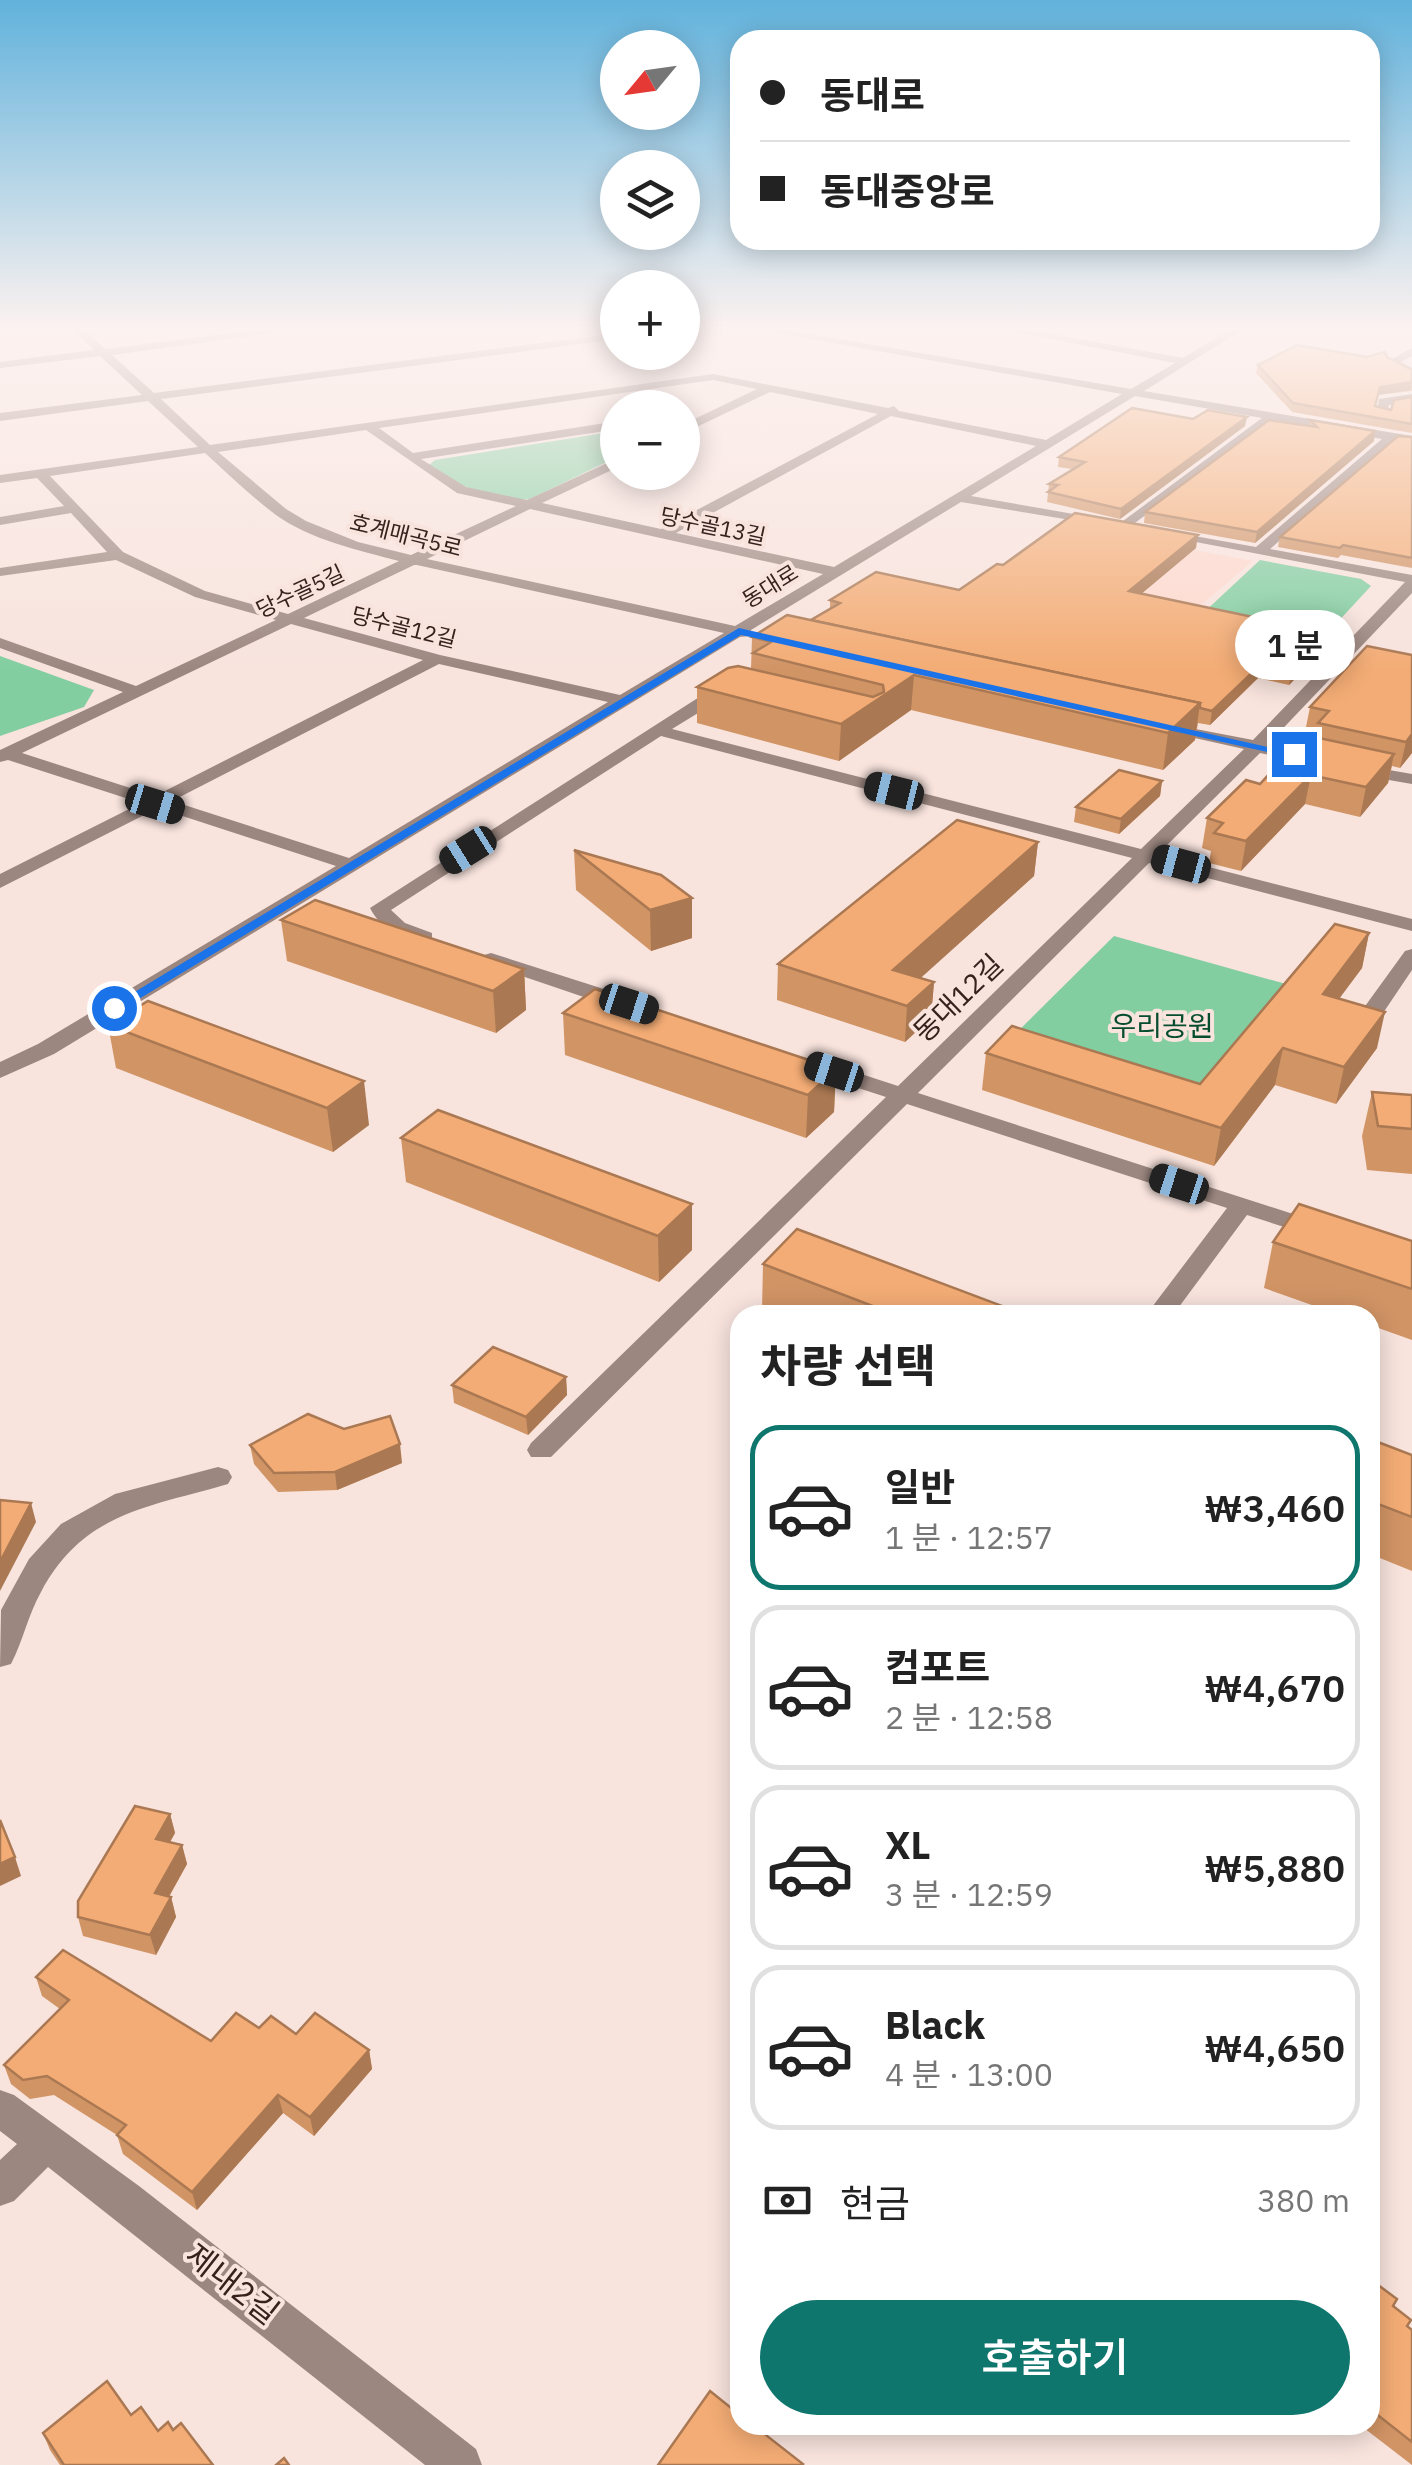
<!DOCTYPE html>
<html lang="ko">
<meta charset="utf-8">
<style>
body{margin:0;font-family:"IBM Plex Sans","Noto Sans KR",sans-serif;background:#f6f6f6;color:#222;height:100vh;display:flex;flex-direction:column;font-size:38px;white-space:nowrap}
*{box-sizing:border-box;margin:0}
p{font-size:32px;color:#767676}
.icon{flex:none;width:55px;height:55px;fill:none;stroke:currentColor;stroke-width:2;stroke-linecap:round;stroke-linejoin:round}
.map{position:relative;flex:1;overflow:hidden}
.panel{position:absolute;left:730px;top:1305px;width:650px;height:1130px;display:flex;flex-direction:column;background:#fff;border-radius:30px;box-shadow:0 5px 25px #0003}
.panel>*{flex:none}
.hud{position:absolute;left:730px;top:30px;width:650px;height:220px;border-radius:30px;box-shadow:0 5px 25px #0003;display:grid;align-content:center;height:220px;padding:0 30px;background:#fff}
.needle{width:65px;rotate:241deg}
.tools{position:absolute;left:600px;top:30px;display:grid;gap:20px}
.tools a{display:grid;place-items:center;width:100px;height:100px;border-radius:50%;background:#fff;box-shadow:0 5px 25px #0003;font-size:50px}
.end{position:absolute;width:45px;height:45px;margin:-22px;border:12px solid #1a73e8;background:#fff;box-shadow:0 0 0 5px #fff}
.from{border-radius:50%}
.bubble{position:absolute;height:70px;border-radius:35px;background:#fff;box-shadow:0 5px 25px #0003;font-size:32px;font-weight:600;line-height:70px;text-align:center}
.car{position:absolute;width:30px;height:60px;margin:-30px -15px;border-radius:12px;box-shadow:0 0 8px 2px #0007;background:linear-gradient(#222 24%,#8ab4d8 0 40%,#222 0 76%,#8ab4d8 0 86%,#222 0)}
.hud b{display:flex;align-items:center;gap:35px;height:95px;font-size:38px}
.hud b+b{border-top:2px solid #e0e0e0}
.hud i{width:25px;height:25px;background:#222}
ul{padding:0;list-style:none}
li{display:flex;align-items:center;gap:30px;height:165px;margin:0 20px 15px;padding:0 10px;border:5px solid #e0e0e0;border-radius:30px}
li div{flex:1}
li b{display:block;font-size:38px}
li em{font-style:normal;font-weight:600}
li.selected{border-color:#0f766e}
li>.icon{width:90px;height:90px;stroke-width:1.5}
h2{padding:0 30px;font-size:45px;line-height:120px}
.pay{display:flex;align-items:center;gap:25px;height:110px;padding:0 30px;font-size:38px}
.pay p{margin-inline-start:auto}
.primary-button{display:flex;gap:20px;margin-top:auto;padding:20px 30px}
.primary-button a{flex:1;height:115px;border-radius:60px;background:#0f766e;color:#fff;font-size:40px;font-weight:600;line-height:115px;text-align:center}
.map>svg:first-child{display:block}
.built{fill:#fdd9ce}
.green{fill:#82cea1}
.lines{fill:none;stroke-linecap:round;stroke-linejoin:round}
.minor{fill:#9c8780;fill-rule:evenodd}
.wall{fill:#d19465}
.shaded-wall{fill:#aa7852}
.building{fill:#f3ac75;stroke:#aa7852;stroke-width:2.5}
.route{fill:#1a73e8}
.labels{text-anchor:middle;stroke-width:8;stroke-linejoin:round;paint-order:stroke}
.far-street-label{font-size:22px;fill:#35221c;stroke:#f8e3dd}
.street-label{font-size:28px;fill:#35221c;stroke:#f8e3dd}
.park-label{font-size:28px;fill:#064c2e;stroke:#f8e3dd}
.near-street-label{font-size:32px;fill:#35221c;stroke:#f8e3dd}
</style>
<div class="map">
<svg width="1412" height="2465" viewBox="0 0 1412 2465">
<rect width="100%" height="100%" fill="#f8e3dd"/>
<path class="built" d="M 1067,526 L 1253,561 L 1190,614 L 997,575 Z"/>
<g class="green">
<path d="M 617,431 L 617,457 L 530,499 C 495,503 457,485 428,466 L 435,460 Z"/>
<path d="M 1260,560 L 1361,579 L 1371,586 L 1321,640 L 1200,616 Z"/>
<path d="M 0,656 L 94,690 L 84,707 L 0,736 Z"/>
<path d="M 1114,936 L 1293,986 L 1191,1110 L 999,1050 Z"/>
</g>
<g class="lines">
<g class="minor">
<path d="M 68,325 L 80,325 L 105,349 L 296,325 L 330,325 L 112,355 L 154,393 L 618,333 L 618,339 L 161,399 L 210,445 L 713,374 L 888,408 L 894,406 L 899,411 L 1046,440 L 1122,394 L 731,325 L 757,325 L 1131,389 L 1175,363 L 978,325 L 1003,325 L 1183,358 L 1237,325 L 1250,325 L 1144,391 L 1412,436 L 1412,444 L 1395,441 L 1270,549 L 1412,575 L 1412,593 L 1268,744 L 1330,761 L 1321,766 L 1260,753 L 1158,854 L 1412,919 L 1412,931 L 1149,863 L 918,1093 L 1327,1225 L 1330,1230 L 1327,1235 L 1309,1235 L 1247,1215 L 1173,1315 L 1146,1315 L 1227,1208 L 907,1104 L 551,1457 L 531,1457 L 527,1450 L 531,1443 L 886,1097 L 796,1068 L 793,1063 L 796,1058 L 812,1058 L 898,1086 L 1132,858 L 661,736 L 391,910 L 405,923 L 432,933 L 432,941 C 408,946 381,930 370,908 L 704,694 L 734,690 L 734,696 L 716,702 L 672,729 L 1141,849 L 1244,749 L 1159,730 L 1159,722 L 1253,740 L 1405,582 L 1159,535 L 1166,531 L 1256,547 L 1382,439 L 1274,420 L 1124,531 L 1119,530 L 1119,524 L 1262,418 L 1135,396 L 971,496 L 1102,519 L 1107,520 L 1107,526 L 961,502 L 751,630 L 750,636 L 740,637 L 54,1054 L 0,1078 L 0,1062 L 38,1044 L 336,866 L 158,808 L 0,888 L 0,874 L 141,803 L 8,760 L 0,762 L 0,750 L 123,692 L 0,648 L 0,638 L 136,686 L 276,620 L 195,597 L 116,560 L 0,576 L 0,568 L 107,552 L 71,513 L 0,525 L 0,517 L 64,506 L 37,478 L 0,483 L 0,475 L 198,447 L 148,401 L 0,421 L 0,413 L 142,395 L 100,356 L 0,368 L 0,362 L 94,350 ZM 713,380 L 757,389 L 682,425 L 682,434 L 770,392 L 878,414 L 661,529 L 542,503 L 618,467 L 618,458 L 527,500 L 466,487 L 421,459 L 618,429 L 618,421 L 413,453 L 379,428 ZM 891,416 L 1036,446 L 834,567 L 676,533 ZM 366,430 L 457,493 L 516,506 L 411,555 L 358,542 L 306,521 L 286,509 L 218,452 ZM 205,453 C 228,474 251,496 276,515 C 311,540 358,550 399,561 L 288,614 L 205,591 L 123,552 L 50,476 ZM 530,509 L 823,574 L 735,626 L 427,559 ZM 414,565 L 417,565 L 724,633 L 620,695 L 440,655 L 304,618 ZM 291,624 L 423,660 L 155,796 L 22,753 ZM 439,664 L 608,702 L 349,858 L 172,801 Z"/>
<path d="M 682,325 L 700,325 L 682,330 Z"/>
<path d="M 1412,348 L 1412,356 L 1401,362 L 1412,368 L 1412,376 L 1387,362 Z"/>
<path d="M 1412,394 L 1412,402 L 1389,405 L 1387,416 L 1377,413 L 1379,399 Z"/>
<path d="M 1360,765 L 1412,774 L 1412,784 L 1354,774 L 1354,766 Z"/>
<path d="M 1412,949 L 1412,970 L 1379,1019 L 1363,1019 L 1360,1014 L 1363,1009 L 1405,951 Z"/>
<path d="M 491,953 L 632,998 L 635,1003 L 632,1008 L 616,1008 L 484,963 L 481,959 L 484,955 Z"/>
<path d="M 218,1467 L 228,1470 L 232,1477 L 228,1484 C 150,1507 83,1512 41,1592 C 28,1615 23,1641 11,1664 L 0,1667 L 1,1610 L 29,1559 L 61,1524 L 115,1494 Z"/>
<path d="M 0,2090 L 14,2095 L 139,2186 L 476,2449 L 482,2465 L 425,2465 L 48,2167 L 14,2201 L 0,2206 L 0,2160 L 17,2144 L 0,2131 Z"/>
</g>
</g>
<g class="wall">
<path d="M 1367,357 L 1387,357 L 1412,370 L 1412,391 L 1378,395 L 1376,406 L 1391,410 L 1412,397 L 1412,433 L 1292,412 L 1256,373 L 1258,365 Z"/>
<path d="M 1310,420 L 1374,441 L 1255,543 L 1144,523 L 1145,512 L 1309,426 Z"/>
<path d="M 1245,426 L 1120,519 L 1047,502 L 1049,484 L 1072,469 L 1058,467 L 1059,457 Z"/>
<path d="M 1412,437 L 1412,568 L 1341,555 L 1338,558 L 1278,547 L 1280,537 Z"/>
<path d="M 1196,548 L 1141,594 L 1329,633 L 1326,647 L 1289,685 L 1258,678 L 1210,725 L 1198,723 L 1195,740 L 1163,770 L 911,710 L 839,761 L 697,723 L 697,687 L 751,669 L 752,637 L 811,620 L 830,609 L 830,600 L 959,590 L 1003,565 Z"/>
<path d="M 1367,646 L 1412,753 L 1400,768 L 1392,766 L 1388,783 L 1360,817 L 1305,804 L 1241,871 L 1209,863 L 1211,851 L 1202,848 L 1207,818 L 1260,784 L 1316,737 L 1316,734 L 1305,732 L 1310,707 Z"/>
<path d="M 1162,781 L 1160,796 L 1119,834 L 1074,822 L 1076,807 Z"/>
<path d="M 1038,842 L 1034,876 L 920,978 L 934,982 L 931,1018 L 905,1042 L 777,1000 L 778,964 Z"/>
<path d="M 574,850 L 692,898 L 692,938 L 651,951 L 576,890 Z"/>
<path d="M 281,920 L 524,969 L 526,1010 L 496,1033 L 287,961 Z"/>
<path d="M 1369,933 L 1362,968 L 1339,998 L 1377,1048 L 1336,1104 L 1275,1085 L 1214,1166 L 982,1090 L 986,1053 L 1200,1084 Z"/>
<path d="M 148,1001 L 369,1125 L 333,1152 L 116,1068 L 108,1025 Z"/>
<path d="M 563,1013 L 836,1069 L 834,1112 L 806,1138 L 565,1055 Z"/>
<path d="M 1372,1092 L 1412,1095 L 1412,1174 L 1367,1170 L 1362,1136 Z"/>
<path d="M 438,1110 L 692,1250 L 659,1282 L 406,1182 L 401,1138 Z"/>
<path d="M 1412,1241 L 1412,1340 L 1370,1325 L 1370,1315 L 1340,1315 L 1264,1288 L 1273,1242 Z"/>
<path d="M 763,1264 L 1026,1315 L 776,1315 L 762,1310 Z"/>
<path d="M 566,1377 L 567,1395 L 528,1435 L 454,1403 L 452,1385 Z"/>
<path d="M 1370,1439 L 1412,1455 L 1412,1571 L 1370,1554 Z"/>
<path d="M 250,1445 L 402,1463 L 337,1490 L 278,1492 L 254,1464 Z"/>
<path d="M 170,1814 L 175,1833 L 170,1842 L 182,1845 L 187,1864 L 169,1897 L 171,1897 L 176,1917 L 156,1955 L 83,1936 L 78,1917 Z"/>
<path d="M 36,1977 L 211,2041 L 259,2028 L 296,2034 L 369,2050 L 372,2069 L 314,2136 L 283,2113 L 197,2210 L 123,2154 L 117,2135 L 54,2095 L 30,2099 L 11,2084 L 4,2065 L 60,2009 L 42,1996 Z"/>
<path d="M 1370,2279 L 1397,2299 L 1394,2307 L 1411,2320 L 1408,2327 L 1412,2330 L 1412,2465 L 1360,2425 L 1370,2425 Z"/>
<path d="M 131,2415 L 158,2431 L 173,2430 L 213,2465 L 60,2465 L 50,2450 L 43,2433 Z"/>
</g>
<g class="shaded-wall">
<path d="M 1412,382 L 1411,390 L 1378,395 L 1380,387 Z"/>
<path d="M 1247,417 L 1245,426 L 1120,519 L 1121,509 Z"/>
<path d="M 1375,431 L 1374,441 L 1255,543 L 1257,532 Z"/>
<path d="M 1198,535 L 1196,548 L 1128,605 L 1129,591 Z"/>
<path d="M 1329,633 L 1326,647 L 1289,685 L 1292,670 Z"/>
<path d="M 1261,664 L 1258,678 L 1210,725 L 1212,711 Z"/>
<path d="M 914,675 L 911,710 L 839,761 L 841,724 Z"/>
<path d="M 1200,703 L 1195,740 L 1163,770 L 1168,733 Z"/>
<path d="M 1412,734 L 1412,753 L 1400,768 L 1406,742 Z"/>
<path d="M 1394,754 L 1388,783 L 1360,817 L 1366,787 Z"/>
<path d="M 1311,775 L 1305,804 L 1241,871 L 1246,841 Z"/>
<path d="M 1162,781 L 1160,796 L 1119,834 L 1121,819 Z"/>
<path d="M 1038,842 L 1034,876 L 894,1002 L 893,970 Z"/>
<path d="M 692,898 L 692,938 L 651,951 L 650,910 Z"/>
<path d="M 1369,933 L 1362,968 L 1316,1030 L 1323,994 Z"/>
<path d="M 524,969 L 526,1010 L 496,1033 L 493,991 Z"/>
<path d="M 934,982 L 931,1018 L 905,1042 L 907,1006 Z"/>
<path d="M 1385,1012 L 1377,1048 L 1336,1104 L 1344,1067 Z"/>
<path d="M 1283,1048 L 1275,1085 L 1214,1166 L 1221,1128 Z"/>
<path d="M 836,1069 L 834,1112 L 806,1138 L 808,1095 Z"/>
<path d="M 364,1081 L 369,1125 L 333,1152 L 327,1108 Z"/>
<path d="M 692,1204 L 692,1250 L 659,1282 L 658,1236 Z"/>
<path d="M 566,1377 L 567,1395 L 528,1435 L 526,1417 Z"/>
<path d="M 400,1444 L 402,1463 L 337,1490 L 335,1472 Z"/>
<path d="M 31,1503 L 36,1522 L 0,1591 L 0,1562 Z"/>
<path d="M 170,1814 L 175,1833 L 161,1858 L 156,1839 Z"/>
<path d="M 182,1845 L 187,1864 L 160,1912 L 155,1893 Z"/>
<path d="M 15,1857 L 21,1876 L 0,1886 L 0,1864 Z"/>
<path d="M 171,1897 L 176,1917 L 156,1955 L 150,1935 Z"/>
<path d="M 369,2050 L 372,2069 L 314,2136 L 310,2117 Z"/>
<path d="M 278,2095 L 283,2113 L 197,2210 L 192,2192 Z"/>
</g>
<g class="building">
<path d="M 1297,345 L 1367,357 L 1385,352 L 1387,357 L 1412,370 L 1412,382 L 1380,387 L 1375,406 L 1391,410 L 1394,400 L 1412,397 L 1412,424 L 1293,403 L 1258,365 Z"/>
<path d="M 1132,408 L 1193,419 L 1208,410 L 1247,417 L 1121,509 L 1048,492 L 1058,485 L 1049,484 L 1085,462 L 1059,457 Z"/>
<path d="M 1269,420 L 1317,427 L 1310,420 L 1375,431 L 1257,532 L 1145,512 Z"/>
<path d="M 1398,436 L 1412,437 L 1412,558 L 1343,545 L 1340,548 L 1280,537 Z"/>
<path d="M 1075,513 L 1198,535 L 1129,591 L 1329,633 L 1292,670 L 1261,664 L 1212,711 L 1200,708 L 1200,703 L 811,620 L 840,603 L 830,600 L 876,572 L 959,590 L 997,564 L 1003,565 Z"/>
<path d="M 787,615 L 1200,703 L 1168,733 L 914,675 L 841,724 L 697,687 L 728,668 L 738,666 L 873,697 L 884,692 L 883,685 L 753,653 L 771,642 L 752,637 Z"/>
<path d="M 1367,646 L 1412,655 L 1412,734 L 1406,742 L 1318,723 L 1329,711 L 1310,707 Z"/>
<path d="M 1305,735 L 1394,754 L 1366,787 L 1311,775 L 1246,841 L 1214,833 L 1223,823 L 1207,818 L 1246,780 L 1260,784 Z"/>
<path d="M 1119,770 L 1162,781 L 1121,819 L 1076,807 Z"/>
<path d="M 957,820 L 1038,842 L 893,970 L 934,982 L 907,1006 L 778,964 Z"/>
<path d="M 574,850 L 661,875 L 692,898 L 650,910 Z"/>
<path d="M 315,900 L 524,969 L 493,991 L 281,920 Z"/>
<path d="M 1335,924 L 1369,933 L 1323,994 L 1385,1012 L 1344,1067 L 1283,1048 L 1221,1128 L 986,1053 L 1012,1026 L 1200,1084 Z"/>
<path d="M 595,989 L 836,1069 L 808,1095 L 563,1013 Z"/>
<path d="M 148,1001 L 364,1081 L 327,1108 L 108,1025 Z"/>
<path d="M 1372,1092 L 1412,1095 L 1412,1129 L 1378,1126 Z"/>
<path d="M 438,1110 L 692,1204 L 658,1236 L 401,1138 Z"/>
<path d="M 1299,1204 L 1412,1241 L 1412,1289 L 1273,1242 Z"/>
<path d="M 797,1229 L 1026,1315 L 896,1315 L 763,1264 Z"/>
<path d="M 493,1347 L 566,1377 L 526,1417 L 452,1385 Z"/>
<path d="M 308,1414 L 344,1429 L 390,1416 L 400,1444 L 335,1472 L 274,1473 L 250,1445 Z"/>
<path d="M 1370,1439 L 1412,1455 L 1412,1517 L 1370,1501 Z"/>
<path d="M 0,1500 L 31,1503 L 0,1562 Z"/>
<path d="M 135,1806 L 170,1814 L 156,1839 L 182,1845 L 155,1893 L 171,1897 L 150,1935 L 78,1917 L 78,1901 Z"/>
<path d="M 0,1820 L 15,1857 L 0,1864 Z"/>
<path d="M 63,1950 L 211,2041 L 236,2013 L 259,2028 L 271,2016 L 296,2034 L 315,2013 L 369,2050 L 310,2117 L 278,2095 L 192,2192 L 117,2135 L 126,2125 L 47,2076 L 23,2080 L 4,2065 L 69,2000 L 36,1977 Z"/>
<path d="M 1370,2279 L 1397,2299 L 1393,2306 L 1411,2320 L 1407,2326 L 1412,2330 L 1412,2442 L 1370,2409 Z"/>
<path d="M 107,2381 L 131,2415 L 141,2407 L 158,2431 L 168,2422 L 173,2430 L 181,2423 L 213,2465 L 64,2465 L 43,2433 Z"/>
<path d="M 710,2391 L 740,2415 L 740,2425 L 753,2425 L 803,2464 L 802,2465 L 658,2465 Z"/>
<path d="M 284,2458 L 289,2465 L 276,2465 Z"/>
</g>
<linearGradient id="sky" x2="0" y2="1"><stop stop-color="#61b2dc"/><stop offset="0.49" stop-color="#fcf2f0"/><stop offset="1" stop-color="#fcf2f0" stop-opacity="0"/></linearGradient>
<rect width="1412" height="670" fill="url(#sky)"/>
<path class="route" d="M 739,628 L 1299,754 L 1294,758 L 741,635 L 119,1011 L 108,1008 Z"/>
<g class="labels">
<g class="far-street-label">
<text transform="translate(713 526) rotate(12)" y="8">당수골13길</text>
<text transform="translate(406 535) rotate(14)" y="8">호계매곡5로</text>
<text transform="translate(770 586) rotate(-32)" y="8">동대로</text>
<text transform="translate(300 591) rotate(-25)" y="8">당수골5길</text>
<text transform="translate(404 627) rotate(14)" y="8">당수골12길</text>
</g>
<g class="street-label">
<text transform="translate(958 998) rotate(-44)" y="10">동대12길</text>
</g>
<g class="park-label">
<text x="1162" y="1036">우리공원</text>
</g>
<g class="near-street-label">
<text transform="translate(232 2284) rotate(38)" y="11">제내2길</text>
</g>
</g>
</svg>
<div class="tools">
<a><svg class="needle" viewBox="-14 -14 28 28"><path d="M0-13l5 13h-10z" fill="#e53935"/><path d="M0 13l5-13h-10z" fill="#767676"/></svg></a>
<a><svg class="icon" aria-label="layers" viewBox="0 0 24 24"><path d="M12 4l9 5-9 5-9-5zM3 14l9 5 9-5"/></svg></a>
<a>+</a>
<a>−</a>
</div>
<i class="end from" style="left:114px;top:1008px"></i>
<i class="end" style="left:1294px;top:754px"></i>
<div class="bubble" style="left:1235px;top:610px;width:120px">1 분</div>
<i class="car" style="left:894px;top:791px;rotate:284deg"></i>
<i class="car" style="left:155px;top:804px;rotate:107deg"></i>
<i class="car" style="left:468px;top:850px;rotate:238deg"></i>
<i class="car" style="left:1181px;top:864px;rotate:285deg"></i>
<i class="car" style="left:629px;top:1004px;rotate:108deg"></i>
<i class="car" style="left:834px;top:1072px;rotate:288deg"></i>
<i class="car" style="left:1179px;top:1184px;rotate:288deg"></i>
<div class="hud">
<b><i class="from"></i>동대로</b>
<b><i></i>동대중앙로</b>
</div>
<section class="panel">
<h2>차량 선택</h2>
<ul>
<li class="selected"><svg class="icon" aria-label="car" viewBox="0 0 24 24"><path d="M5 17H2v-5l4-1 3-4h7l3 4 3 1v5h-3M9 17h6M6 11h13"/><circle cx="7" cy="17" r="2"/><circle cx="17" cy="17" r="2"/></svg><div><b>일반</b><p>1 분 · 12:57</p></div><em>₩3,460</em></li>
<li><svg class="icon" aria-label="car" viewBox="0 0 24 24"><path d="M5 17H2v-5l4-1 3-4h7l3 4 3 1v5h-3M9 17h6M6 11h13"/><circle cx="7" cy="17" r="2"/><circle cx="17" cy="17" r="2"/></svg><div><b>컴포트</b><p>2 분 · 12:58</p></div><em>₩4,670</em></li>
<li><svg class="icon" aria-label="car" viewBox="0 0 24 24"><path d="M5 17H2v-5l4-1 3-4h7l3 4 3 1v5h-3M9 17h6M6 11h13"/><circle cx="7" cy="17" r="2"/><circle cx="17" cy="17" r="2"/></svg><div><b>XL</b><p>3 분 · 12:59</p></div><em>₩5,880</em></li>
<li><svg class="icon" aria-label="car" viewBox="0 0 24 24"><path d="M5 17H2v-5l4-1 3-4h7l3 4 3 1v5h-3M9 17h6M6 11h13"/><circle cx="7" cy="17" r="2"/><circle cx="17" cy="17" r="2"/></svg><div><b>Black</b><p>4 분 · 13:00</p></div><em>₩4,650</em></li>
</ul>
<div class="pay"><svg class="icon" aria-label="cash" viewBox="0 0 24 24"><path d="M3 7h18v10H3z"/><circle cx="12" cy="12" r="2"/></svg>현금<p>380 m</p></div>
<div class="primary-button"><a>호출하기</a></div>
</section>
</div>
